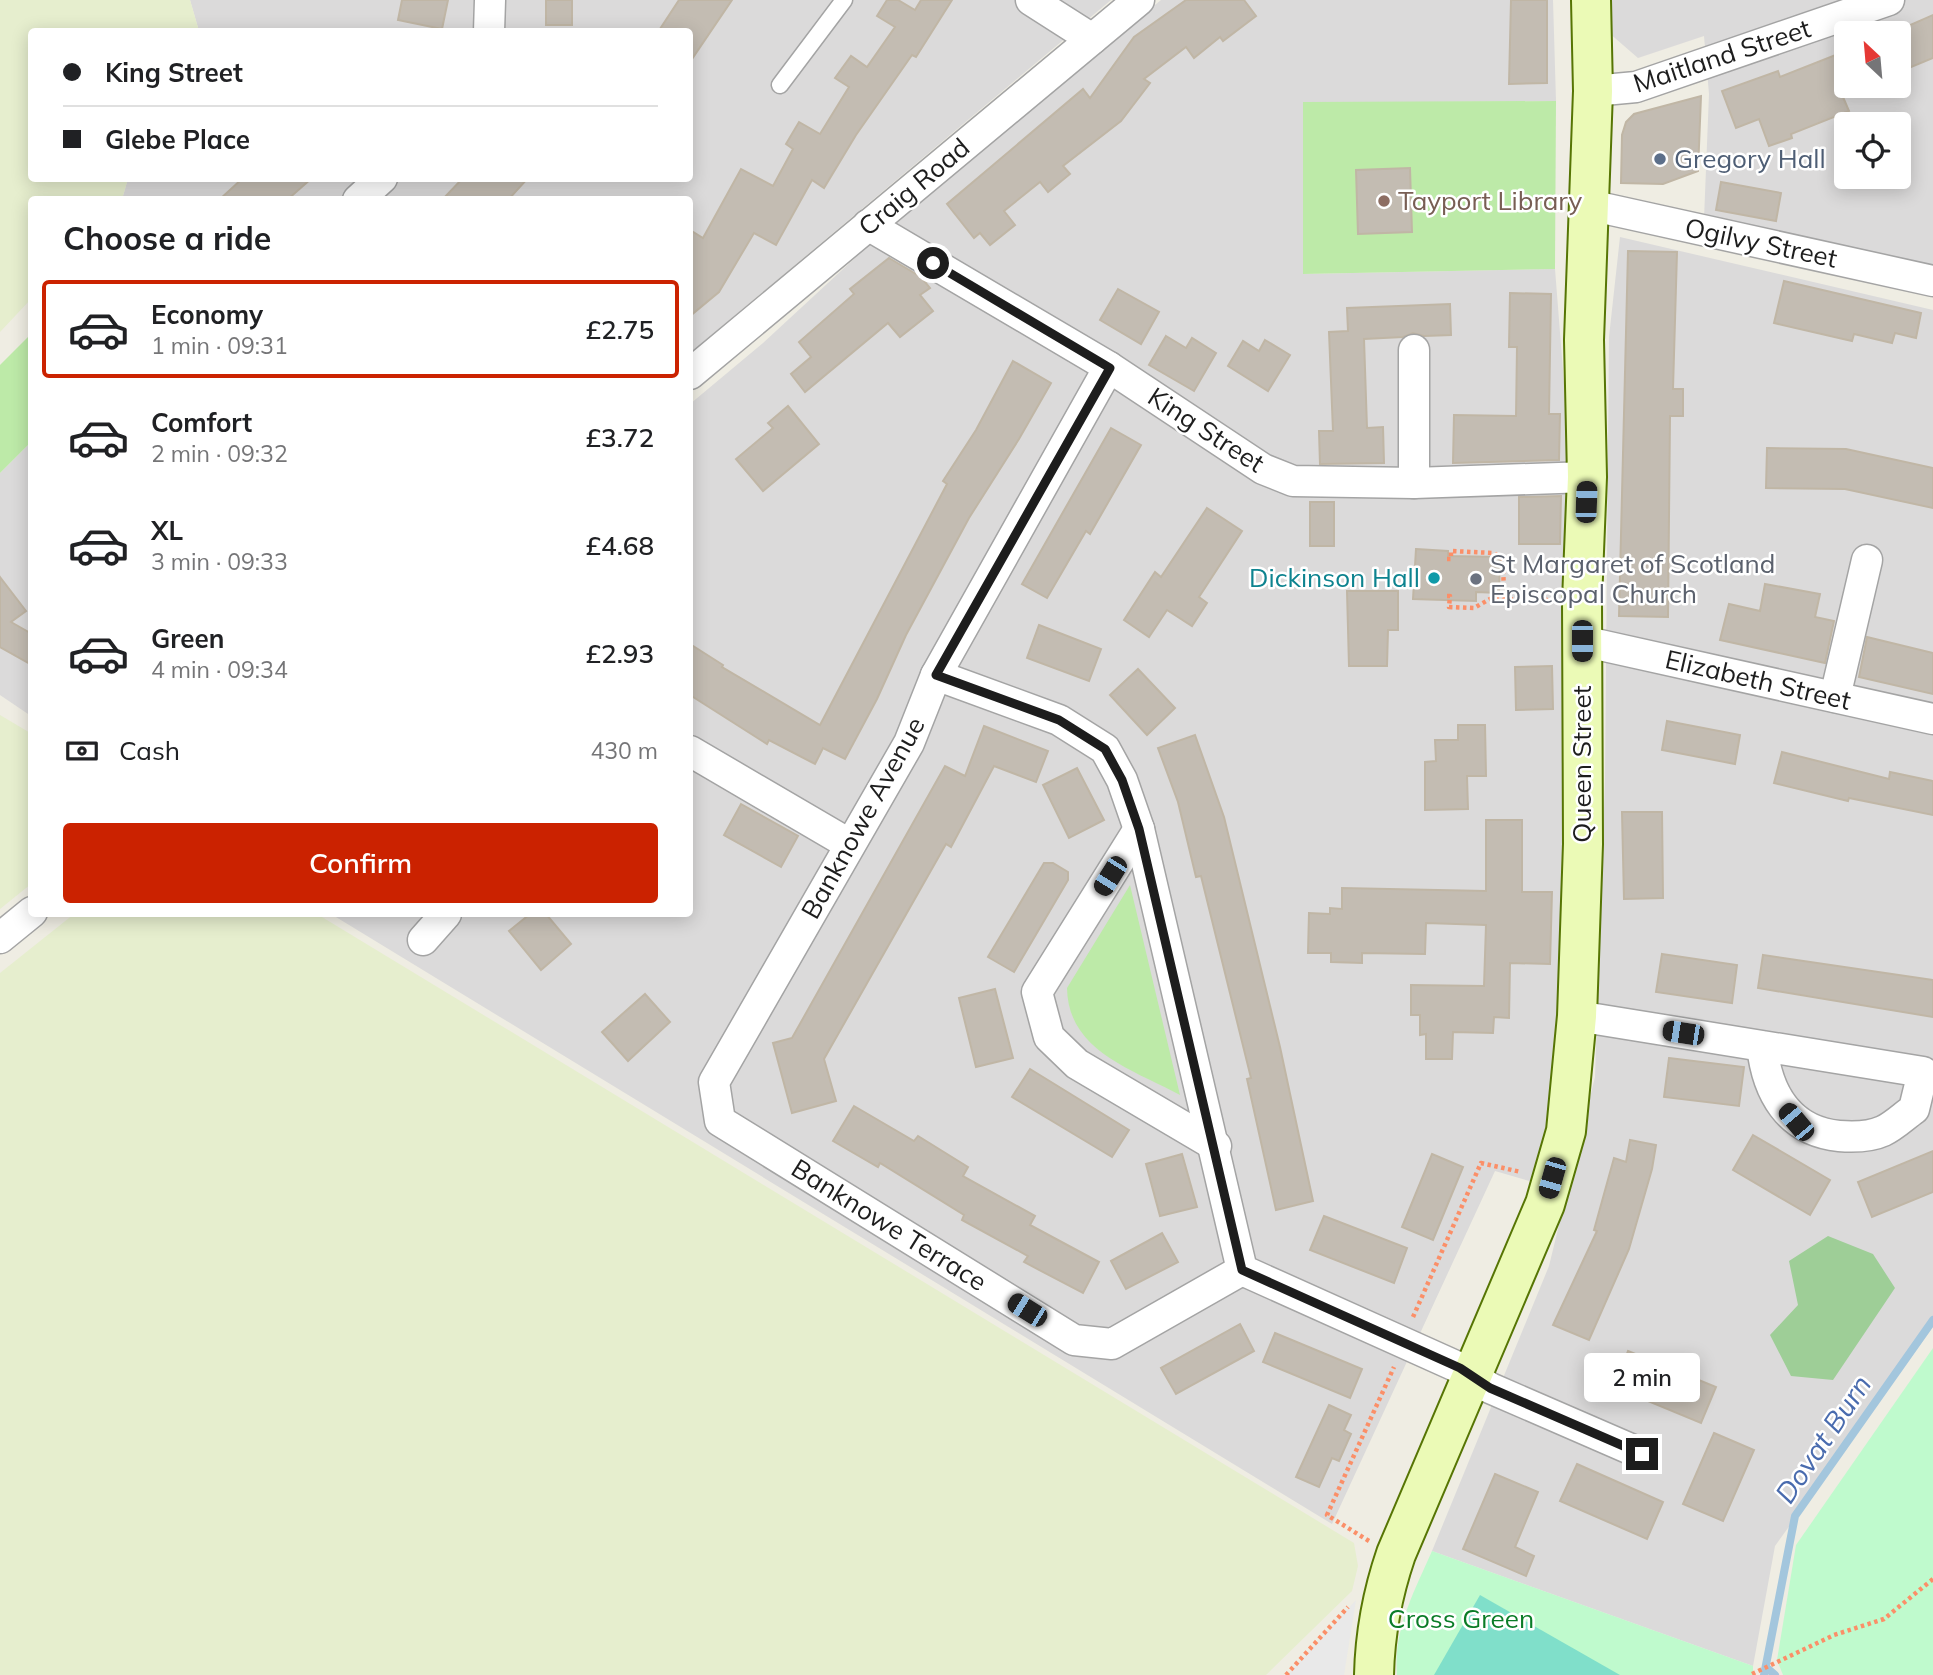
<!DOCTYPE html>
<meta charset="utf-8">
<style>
body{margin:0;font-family:Mulish,sans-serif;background:#f2f2f2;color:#202124;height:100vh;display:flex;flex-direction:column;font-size:26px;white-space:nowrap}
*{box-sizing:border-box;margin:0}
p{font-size:23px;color:#757577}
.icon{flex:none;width:38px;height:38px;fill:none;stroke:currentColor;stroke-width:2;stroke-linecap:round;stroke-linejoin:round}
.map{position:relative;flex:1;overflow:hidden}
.sheet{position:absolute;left:28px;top:196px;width:665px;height:721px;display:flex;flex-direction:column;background:#fff;border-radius:7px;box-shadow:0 4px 18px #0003}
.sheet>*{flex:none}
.top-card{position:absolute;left:28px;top:28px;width:665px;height:154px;border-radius:7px;box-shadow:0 4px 18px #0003;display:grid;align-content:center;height:154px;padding:0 35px;background:#fff}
.needle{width:46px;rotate:334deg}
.fabs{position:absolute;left:1834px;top:21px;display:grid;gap:14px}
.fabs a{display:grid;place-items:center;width:77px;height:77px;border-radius:7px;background:#fff;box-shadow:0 4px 18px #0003;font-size:35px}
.end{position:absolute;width:32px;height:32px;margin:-16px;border:9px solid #1d1d1d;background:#fff;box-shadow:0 0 0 4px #fff}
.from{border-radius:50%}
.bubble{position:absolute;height:49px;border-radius:7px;background:#fff;box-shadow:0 4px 18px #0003;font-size:23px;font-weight:600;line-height:49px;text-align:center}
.car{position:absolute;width:21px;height:42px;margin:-21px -10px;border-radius:9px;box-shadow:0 0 5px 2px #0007;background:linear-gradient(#222 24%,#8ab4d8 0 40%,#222 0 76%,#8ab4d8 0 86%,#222 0)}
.top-card b{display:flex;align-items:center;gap:24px;height:66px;font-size:26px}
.top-card b+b{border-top:2px solid #e0e0e0}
.top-card i{width:18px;height:18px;background:#202124}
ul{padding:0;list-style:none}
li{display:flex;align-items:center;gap:21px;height:98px;margin:0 14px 10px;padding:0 21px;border:4px solid transparent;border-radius:7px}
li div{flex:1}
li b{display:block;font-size:26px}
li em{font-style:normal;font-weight:600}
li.current{border-color:#cb2200}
li>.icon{width:63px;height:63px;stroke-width:1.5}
h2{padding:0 35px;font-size:32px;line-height:84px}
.pay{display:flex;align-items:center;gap:18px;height:77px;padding:0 35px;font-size:26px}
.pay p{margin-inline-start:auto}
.action{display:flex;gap:14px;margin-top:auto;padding:14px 35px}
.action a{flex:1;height:80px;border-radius:7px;background:#cb2200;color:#fff;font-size:28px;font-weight:600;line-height:80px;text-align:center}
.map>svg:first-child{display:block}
.residential{fill:#dbdada;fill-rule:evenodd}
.farmland{fill:#e6eece}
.grass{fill:#bdeaa8}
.forest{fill:#9ece97}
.park{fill:#bffacd}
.pitch{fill:#80dfca}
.parking{fill:#e9e9e9}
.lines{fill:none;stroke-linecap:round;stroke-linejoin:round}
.stream{stroke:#a3c6dd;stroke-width:8}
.building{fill:#c3bcb2;stroke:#c0b6a5;stroke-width:2}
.lane-casing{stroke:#a4a4a4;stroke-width:19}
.street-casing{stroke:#a4a4a4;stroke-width:33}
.secondary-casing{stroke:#567504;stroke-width:42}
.path{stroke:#fb8f68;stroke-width:4.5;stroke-dasharray:3.5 3.5;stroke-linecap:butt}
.lane{stroke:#fff;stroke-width:16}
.street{stroke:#fff;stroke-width:30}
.secondary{stroke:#ebfab6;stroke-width:38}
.route{stroke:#1d1d1d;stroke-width:9}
.service-dot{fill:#5c6f8a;stroke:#fff;stroke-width:2.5}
.education-dot{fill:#8d6e63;stroke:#fff;stroke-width:2.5}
.culture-dot{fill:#0f9aa8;stroke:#fff;stroke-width:2.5}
.worship-dot{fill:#6b7280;stroke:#fff;stroke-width:2.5}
.labels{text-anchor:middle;stroke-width:5;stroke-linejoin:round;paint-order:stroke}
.street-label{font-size:26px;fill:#1d1d1d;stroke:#fff}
.service-label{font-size:26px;fill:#4e5e75;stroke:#fff;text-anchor:start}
.education-label{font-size:26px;fill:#785e54;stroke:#fff;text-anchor:start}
.worship-label{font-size:26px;fill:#5b616d;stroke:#fff;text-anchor:start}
.culture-label{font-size:26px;fill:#0d838f;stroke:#fff;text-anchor:end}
.park-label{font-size:26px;fill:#0a7c27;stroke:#fff}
.water-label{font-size:28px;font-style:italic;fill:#496bae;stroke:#fff}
</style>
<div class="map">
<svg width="1933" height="1675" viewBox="0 0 1933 1675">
<rect width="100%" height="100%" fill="#efede3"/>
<g class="residential">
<path d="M 190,0 L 1111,0 L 690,353 L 690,200 L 122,200 L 128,178 L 690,178 L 690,32 L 199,31 Z"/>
<path d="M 1161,0 L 1553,0 L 1556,101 L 1303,103 L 1304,274 L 1555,269 L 1573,498 L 1564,947 L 1550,1124 L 1533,1182 L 1495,1171 L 1332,1524 L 331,914 L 690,914 L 690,404 L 763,343 L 907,210 Z"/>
<path d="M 1607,0 L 1933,0 L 1933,267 L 1704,219 L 1709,94 L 1704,36 L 1638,58 L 1608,32 ZM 1846,33 L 1899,33 L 1899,86 L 1846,86 ZM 1846,124 L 1899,124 L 1899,177 L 1846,177 Z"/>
<path d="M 1620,237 L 1933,310 L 1933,1327 L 1775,1546 L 1753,1666 L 1432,1551 L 1549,1266 L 1595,1077 L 1605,781 L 1609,337 Z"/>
<path d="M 31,442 L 31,716 L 0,695 L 0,473 Z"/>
</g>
<g class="farmland">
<path d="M 0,0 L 190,0 L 199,31 L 32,32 L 32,178 L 128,179 L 122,199 L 32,200 L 31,299 L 0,332 Z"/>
<path d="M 0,715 L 32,734 L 31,884 L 0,909 Z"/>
<path d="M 74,914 L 317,914 L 1354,1543 L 1358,1566 L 1352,1591 L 1266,1675 L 0,1675 L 0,973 Z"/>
</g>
<g class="grass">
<path d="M 1556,101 L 1555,269 L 1303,274 L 1303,102 Z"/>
<path d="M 31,334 L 31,442 L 0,473 L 0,365 Z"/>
<path d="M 1130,885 L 1180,1095 C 1132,1069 1068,1051 1067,988 Z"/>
</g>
<path class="forest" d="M 1828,1236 L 1873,1254 L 1895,1288 L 1833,1380 L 1791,1376 L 1770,1335 L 1798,1305 L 1789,1261 Z"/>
<g class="park">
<path d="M 1933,1348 L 1933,1675 L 1783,1675 L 1777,1660 L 1796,1545 Z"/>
<path d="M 1432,1551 L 1753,1666 L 1753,1675 L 1397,1675 C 1393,1630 1414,1592 1432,1551 Z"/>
</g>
<path class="pitch" d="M 1480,1595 L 1620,1675 L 1434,1675 Z"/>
<path class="parking" d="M 1356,1600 L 1344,1675 L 1288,1675 Z"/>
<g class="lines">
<g class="stream">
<path d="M 1767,1668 L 1775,1675"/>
<path d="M 1764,1675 L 1795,1516 L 1933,1320"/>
</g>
</g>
<g class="building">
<path d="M 402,0 L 448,0 L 442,29 L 398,20 Z"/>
<rect x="546" y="0" width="26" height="25"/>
<path d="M 679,0 L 732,0 L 690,62 L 690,32 L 658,32 Z"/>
<path d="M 887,0 L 898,0 L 915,10 L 921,0 L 952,0 L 916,57 L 912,55 L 856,135 L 824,188 L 812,180 L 776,245 L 754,233 L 719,292 L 690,316 L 690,230 L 703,238 L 741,169 L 773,186 L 793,149 L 786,144 L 799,122 L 820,134 L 849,87 L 835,78 L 851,56 L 867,67 L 895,27 L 877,16 Z"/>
<path d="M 1186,0 L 1244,0 L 1256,16 L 1223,41 L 1220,37 L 1194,58 L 1186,47 L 1144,79 L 1150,83 L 1121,121 L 1063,166 L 1070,174 L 1048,192 L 1040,182 L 1004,211 L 1015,225 L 990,245 L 980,233 L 974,238 L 947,204 L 1083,89 L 1090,98 L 1134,37 Z"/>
<path d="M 1511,0 L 1547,0 L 1547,83 L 1509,84 Z"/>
<path d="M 1933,15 L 1933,58 L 1899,72 L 1899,30 Z"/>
<path d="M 1838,54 L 1846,74 L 1846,86 L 1851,86 L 1854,93 L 1843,97 L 1849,111 L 1791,134 L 1792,138 L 1769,146 L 1759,119 L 1736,128 L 1722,91 L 1778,71 L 1780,77 Z"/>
<path d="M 1701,96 L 1698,171 L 1663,184 L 1621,183 L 1622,135 L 1626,122 L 1634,114 Z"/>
<path d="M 1410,168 L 1412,232 L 1358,234 L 1356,170 Z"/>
<path d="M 243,178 L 312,178 L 287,200 L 219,200 Z"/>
<path d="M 463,178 L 528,178 L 508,200 L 442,200 Z"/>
<path d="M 1721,182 L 1781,193 L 1776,221 L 1716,210 Z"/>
<path d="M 1628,251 L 1677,252 L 1673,389 L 1683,389 L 1683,416 L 1670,416 L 1668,617 L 1619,616 Z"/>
<path d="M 889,258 L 921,277 L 930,288 L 920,295 L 933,311 L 900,337 L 888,323 L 805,392 L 791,374 L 811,357 L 799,342 L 854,294 L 850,289 Z"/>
<path d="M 1784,281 L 1921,313 L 1916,338 L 1895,333 L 1892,343 L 1854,334 L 1852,341 L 1774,323 Z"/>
<path d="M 1118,289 L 1159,312 L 1141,344 L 1100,320 Z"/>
<path d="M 1510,293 L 1551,294 L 1549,414 L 1560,414 L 1559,460 L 1453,463 L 1454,415 L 1516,416 L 1517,347 L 1509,347 Z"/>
<path d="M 1450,304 L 1451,335 L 1424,336 L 1413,333 L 1403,337 L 1364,339 L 1367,428 L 1383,427 L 1384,463 L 1320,464 L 1319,431 L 1333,431 L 1329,332 L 1348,331 L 1347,308 Z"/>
<path d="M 1166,336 L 1186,348 L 1192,338 L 1216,353 L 1194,391 L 1149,365 Z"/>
<path d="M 1265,340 L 1290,355 L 1268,391 L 1228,366 L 1243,341 L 1259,351 Z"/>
<path d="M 1013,361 L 1051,383 L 1019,439 L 969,518 L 906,635 L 877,699 L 845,759 L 823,748 L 815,764 L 769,740 L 767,744 L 690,695 L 690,644 L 723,665 L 722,667 L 820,725 L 947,484 L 943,481 L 976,430 Z"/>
<path d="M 788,406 L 819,444 L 763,491 L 736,459 L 773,428 L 768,423 Z"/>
<path d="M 1111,428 L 1141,445 L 1090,534 L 1086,531 L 1047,598 L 1022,584 Z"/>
<path d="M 1767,448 L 1846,449 L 1933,468 L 1933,508 L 1845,489 L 1766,488 Z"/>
<path d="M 1561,496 L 1560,544 L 1519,544 L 1519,497 Z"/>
<rect x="1310" y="502" width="24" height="44"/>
<path d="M 1207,508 L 1242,531 L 1199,597 L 1207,603 L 1192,626 L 1167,610 L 1149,637 L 1124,620 L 1155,572 L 1161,577 Z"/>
<path d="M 1416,549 L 1448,551 L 1448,556 L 1500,557 L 1499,593 L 1476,592 L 1476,601 L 1413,599 Z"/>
<path d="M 0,577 L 26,611 L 11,622 L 32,634 L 32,665 L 0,647 Z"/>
<path d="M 1765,584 L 1820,594 L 1815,617 L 1834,621 L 1825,663 L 1720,640 L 1729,604 L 1760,611 Z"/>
<path d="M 1347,591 L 1398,591 L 1398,630 L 1388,630 L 1387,666 L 1349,666 Z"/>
<path d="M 1039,625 L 1101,649 L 1089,681 L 1027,658 Z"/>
<path d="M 1867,637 L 1933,653 L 1933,694 L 1859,677 Z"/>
<path d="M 1552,666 L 1553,709 L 1516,710 L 1515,667 Z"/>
<path d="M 1138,669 L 1175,708 L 1147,735 L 1110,695 Z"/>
<path d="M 1667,721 L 1740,735 L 1735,764 L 1662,750 Z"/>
<path d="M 1458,725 L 1485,725 L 1486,776 L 1467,776 L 1468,809 L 1425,810 L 1425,762 L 1436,761 L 1435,740 L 1458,740 Z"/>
<path d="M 984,726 L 1048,751 L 1036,782 L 994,766 L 951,847 L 946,844 L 824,1059 L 836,1101 L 792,1113 L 773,1043 L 792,1038 L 945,766 L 965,776 Z"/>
<path d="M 1195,735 L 1224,817 L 1280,1047 L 1313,1201 L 1276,1210 L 1247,1079 L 1251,1078 L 1201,876 L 1196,877 L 1178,802 L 1158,748 Z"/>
<path d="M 1782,752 L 1889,779 L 1890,772 L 1933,781 L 1933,815 L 1849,798 L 1848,801 L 1774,783 Z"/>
<path d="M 1077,768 L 1104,820 L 1069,838 L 1043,785 Z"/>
<path d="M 741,804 L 798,836 L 781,867 L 724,835 Z"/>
<path d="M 1622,812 L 1662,812 L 1663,898 L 1624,899 Z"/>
<path d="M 1486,820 L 1522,820 L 1522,892 L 1552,892 L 1550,964 L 1510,963 L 1509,1018 L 1494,1017 L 1493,1033 L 1453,1032 L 1452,1059 L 1426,1059 L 1426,1034 L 1420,1035 L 1420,1015 L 1411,1015 L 1411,985 L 1484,986 L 1486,925 L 1426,923 L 1425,954 L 1362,953 L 1362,963 L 1331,962 L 1331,953 L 1308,953 L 1309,913 L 1330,914 L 1330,908 L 1342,909 L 1342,888 L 1486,891 Z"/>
<path d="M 1044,863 L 1053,863 L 1068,872 L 1068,880 L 1014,972 L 988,957 Z"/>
<path d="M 530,914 L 546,914 L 571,944 L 541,970 L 509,931 Z"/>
<path d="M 1662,954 L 1737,965 L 1732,1003 L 1656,992 Z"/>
<path d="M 1763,955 L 1933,980 L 1933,1017 L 1758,988 Z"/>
<path d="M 995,989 L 1013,1058 L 976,1067 L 959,998 Z"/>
<path d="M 645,994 L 670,1022 L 628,1061 L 602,1032 Z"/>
<path d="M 1669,1058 L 1744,1067 L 1739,1106 L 1664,1097 Z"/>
<path d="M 1030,1069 L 1129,1130 L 1112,1157 L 1012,1097 Z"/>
<path d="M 854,1106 L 914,1141 L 918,1136 L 968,1167 L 963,1176 L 1035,1216 L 1030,1225 L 1099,1262 L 1083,1293 L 1024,1262 L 1028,1256 L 962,1220 L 964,1215 L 880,1163 L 878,1167 L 833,1141 Z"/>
<path d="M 1753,1135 L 1830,1180 L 1810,1215 L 1733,1170 Z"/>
<path d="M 1630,1140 L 1656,1145 L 1652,1169 L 1629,1249 L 1589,1340 L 1553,1325 L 1597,1231 L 1594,1230 L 1614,1158 L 1626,1162 Z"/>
<path d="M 1933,1151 L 1933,1192 L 1872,1217 L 1858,1182 Z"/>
<path d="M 1182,1154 L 1197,1207 L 1160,1216 L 1146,1164 Z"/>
<path d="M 1432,1154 L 1463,1167 L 1433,1240 L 1402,1227 Z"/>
<path d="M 1324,1216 L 1407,1248 L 1394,1283 L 1310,1250 Z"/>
<path d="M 1162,1233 L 1178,1262 L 1126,1289 L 1111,1261 Z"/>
<path d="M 1240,1324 L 1254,1351 L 1176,1394 L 1161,1368 Z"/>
<path d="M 1275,1333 L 1362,1369 L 1350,1398 L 1263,1362 Z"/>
<path d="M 1628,1351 L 1716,1387 L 1701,1423 L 1614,1387 Z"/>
<path d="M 1329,1405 L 1351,1415 L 1344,1430 L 1351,1434 L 1339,1461 L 1332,1458 L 1319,1487 L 1296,1477 Z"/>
<path d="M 1714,1433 L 1754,1450 L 1723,1521 L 1683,1504 Z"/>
<path d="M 1577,1464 L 1663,1502 L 1647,1539 L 1560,1501 Z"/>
<path d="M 1495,1474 L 1538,1492 L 1515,1547 L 1534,1556 L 1526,1576 L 1463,1549 Z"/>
</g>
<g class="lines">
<g class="lane-casing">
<path id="lane" d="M 780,85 L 844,0"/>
</g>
<g class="street-casing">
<g id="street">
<path d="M 1031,0 L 1092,39"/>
<path d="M 489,32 L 490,0"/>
<path d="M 1593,91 L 1636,87 L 1889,0"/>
<path d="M 358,200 L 382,178"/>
<path d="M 1589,205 L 1933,281"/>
<path d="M 868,225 L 1109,367 L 1263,469 L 1293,481 L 1414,483 L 1587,477"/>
<path d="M 1414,350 L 1414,483"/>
<path d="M 1109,367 L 936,675 L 909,743 L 714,1082 L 720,1121 L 1074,1340 L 1112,1344 L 1242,1270"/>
<path d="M 690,374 L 1139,0"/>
<path d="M 1582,641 L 1933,719"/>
<path d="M 936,675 L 1059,720 L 1105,749 L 1122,780 L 1139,829 L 1242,1270 L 1460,1368 L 1490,1388 L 1642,1454"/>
<path d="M 1835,697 L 1867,560"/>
<path d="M 690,751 L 849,844"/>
<path d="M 1139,829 L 1037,992 L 1049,1037 L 1077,1064 L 1216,1146"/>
<path d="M 0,938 L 32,912"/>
<path d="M 423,940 L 446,914"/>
<path d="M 1577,1016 L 1923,1072 L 1914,1109 C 1904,1116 1894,1126 1883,1131 C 1870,1137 1852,1137 1839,1136 C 1788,1131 1767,1092 1762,1046"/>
</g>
</g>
<g class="secondary-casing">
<path id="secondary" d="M 1374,1675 C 1375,1632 1382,1595 1396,1554 L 1545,1204 L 1566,1131 L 1577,1016 L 1583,844 L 1582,601 L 1587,477 L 1584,340 L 1593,91 L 1591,0"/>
</g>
<g class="path">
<path d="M 1447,559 L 1451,559 L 1451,551 L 1494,553 L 1503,559 L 1504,599"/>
<path d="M 1447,596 L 1450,596 L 1449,607 L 1474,608 L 1490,599 L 1550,600"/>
<path d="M 1413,1317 L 1481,1163 L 1521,1172"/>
<path d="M 1369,1541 L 1327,1515 L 1394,1367"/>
<path d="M 1752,1674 L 1834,1635 L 1884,1619 L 1933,1579"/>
<path d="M 1286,1675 L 1348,1607"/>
</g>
<use href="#lane" class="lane"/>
<use href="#street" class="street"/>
<use href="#secondary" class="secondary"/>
</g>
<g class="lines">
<path class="route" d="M 933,263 L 1110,368 L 936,675 L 1059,720 L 1105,749 L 1122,780 L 1139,829 L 1242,1270 L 1460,1368 L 1490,1388 L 1642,1454"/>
</g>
<circle class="service-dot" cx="1660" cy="159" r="7"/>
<circle class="education-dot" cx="1384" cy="201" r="7"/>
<circle class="culture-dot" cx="1434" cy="578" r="7"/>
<circle class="worship-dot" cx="1476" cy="579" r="7"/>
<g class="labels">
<g class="street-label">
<text transform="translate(1722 56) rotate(-18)" y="9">Maitland Street</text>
<text transform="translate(914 187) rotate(-40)" y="9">Craig Road</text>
<text transform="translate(1761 243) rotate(12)" y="9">Ogilvy Street</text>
<text transform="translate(1206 430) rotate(33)" y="9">King Street</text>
<text transform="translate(1758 680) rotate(13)" y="9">Elizabeth Street</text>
<text transform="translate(1582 764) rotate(-90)" y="9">Queen Street</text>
<text transform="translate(863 818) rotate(-61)" y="9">Banknowe Avenue</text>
<text transform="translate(889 1225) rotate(32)" y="9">Banknowe Terrace</text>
</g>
<g class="service-label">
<text x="1674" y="168">Gregory Hall</text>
</g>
<g class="education-label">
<text x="1398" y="210">Tayport Library</text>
</g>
<g class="worship-label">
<text x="1490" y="573">St Margaret of Scotland<tspan x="1490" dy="30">Episcopal Church</tspan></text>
</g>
<g class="culture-label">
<text x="1420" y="587">Dickinson Hall</text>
</g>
<g class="park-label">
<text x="1461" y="1628">Cross Green</text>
</g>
<g class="water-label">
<text transform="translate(1823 1439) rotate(-56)" y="10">Dovat Burn</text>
</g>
</g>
</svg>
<div class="fabs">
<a><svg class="needle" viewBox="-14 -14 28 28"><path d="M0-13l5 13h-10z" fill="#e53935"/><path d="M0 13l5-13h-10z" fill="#757577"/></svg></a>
<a><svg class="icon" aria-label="locate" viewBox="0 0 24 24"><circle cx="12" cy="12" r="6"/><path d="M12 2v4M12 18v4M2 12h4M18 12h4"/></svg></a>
</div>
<i class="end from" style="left:933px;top:263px"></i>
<i class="end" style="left:1642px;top:1454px"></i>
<div class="bubble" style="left:1584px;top:1353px;width:116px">2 min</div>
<i class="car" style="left:1586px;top:502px;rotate:2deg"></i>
<i class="car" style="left:1582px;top:641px;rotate:180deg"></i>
<i class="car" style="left:1110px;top:876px;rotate:212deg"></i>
<i class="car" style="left:1683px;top:1033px;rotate:279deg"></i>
<i class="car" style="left:1796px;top:1122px;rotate:320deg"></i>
<i class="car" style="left:1552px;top:1178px;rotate:196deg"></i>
<i class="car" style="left:1027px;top:1310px;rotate:302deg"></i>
<div class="top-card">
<b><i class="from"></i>King Street</b>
<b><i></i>Glebe Place</b>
</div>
<section class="sheet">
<h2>Choose a ride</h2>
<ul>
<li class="current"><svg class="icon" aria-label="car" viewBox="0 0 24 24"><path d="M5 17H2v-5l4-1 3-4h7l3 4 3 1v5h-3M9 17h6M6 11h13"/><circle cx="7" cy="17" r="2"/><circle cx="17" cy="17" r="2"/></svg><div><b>Economy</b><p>1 min · 09:31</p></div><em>£2.75</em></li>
<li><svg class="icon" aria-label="car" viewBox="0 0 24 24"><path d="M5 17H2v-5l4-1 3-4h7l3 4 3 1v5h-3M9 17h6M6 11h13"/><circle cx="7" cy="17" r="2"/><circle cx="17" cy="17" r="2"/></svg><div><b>Comfort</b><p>2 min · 09:32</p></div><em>£3.72</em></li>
<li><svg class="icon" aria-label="car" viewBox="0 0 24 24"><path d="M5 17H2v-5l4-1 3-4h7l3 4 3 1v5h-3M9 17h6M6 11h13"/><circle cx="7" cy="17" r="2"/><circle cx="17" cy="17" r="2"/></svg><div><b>XL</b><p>3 min · 09:33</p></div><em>£4.68</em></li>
<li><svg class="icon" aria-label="car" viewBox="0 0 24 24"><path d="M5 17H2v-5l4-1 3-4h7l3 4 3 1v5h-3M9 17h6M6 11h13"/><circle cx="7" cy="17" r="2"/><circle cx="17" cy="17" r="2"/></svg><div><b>Green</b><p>4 min · 09:34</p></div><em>£2.93</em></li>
</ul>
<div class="pay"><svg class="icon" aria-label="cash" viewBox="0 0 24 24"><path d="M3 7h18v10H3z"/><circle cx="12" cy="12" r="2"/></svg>Cash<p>430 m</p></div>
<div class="action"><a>Confirm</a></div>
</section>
</div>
